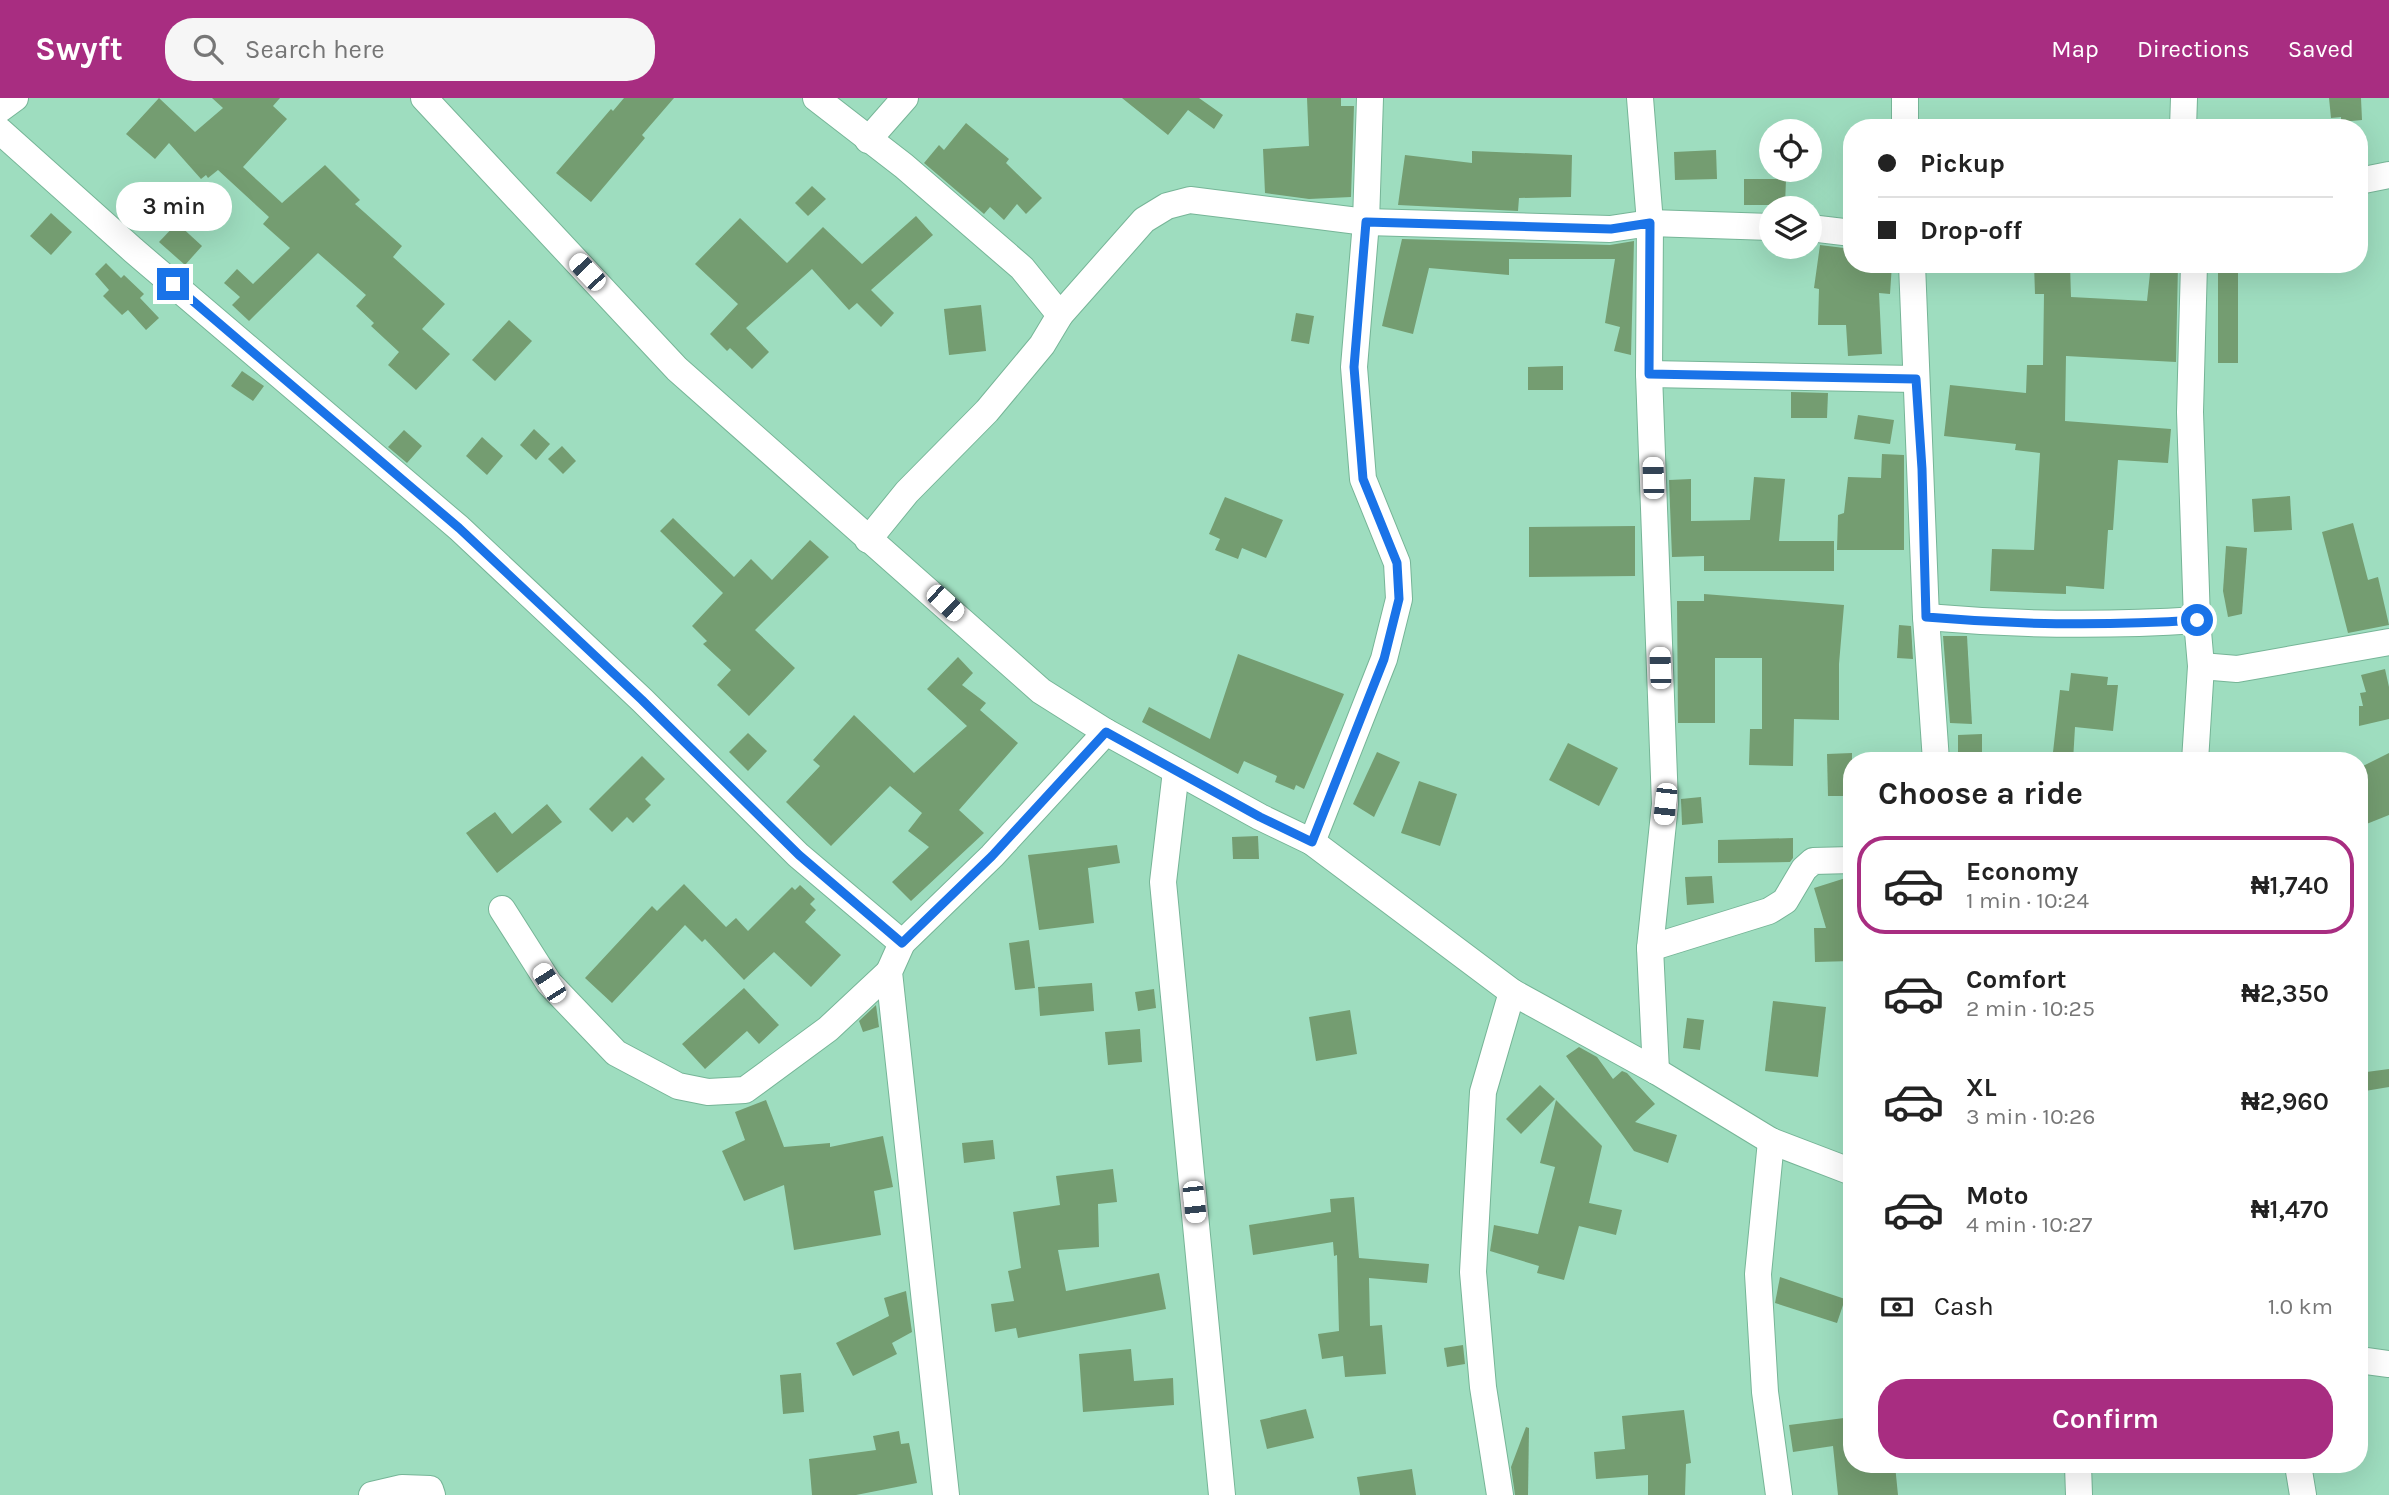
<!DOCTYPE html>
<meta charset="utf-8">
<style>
body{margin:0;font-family:Karla,sans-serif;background:#f6f6f6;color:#222;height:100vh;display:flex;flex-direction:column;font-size:26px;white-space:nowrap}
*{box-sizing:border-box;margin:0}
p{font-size:23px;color:#767676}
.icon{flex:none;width:38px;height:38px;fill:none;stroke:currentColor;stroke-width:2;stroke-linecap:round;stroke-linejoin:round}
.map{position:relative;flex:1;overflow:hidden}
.sheet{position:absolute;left:1843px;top:654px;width:525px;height:721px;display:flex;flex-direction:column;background:#fff;border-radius:28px;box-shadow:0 7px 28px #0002}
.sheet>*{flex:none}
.guide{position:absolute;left:1843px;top:21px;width:525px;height:154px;border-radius:28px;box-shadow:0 7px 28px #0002;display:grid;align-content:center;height:154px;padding:0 35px;background:#fff}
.fabs{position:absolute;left:1759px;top:21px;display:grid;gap:14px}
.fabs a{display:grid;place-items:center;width:63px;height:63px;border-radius:50%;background:#fff;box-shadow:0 7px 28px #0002;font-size:35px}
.end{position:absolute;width:32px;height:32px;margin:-16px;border:9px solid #1a73e8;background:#fff;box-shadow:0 0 0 4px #fff}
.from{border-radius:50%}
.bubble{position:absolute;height:49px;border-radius:24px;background:#fff;box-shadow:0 7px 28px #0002;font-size:23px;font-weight:600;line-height:49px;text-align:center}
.car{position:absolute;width:21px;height:42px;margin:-21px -10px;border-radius:9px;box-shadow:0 0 5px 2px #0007;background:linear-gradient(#fff 24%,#345 0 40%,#fff 0 76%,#345 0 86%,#fff 0)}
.guide b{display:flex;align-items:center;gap:24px;height:66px;font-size:26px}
.guide b+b{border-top:2px solid #e0e0e0}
.guide i{width:18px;height:18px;background:#222}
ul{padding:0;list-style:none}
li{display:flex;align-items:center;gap:21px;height:98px;margin:0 14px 10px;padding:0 21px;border:4px solid transparent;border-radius:28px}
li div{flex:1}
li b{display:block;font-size:26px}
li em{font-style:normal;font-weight:600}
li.current{border-color:#a82d81}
li>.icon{width:63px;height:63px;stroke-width:1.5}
h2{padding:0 35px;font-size:32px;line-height:84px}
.pay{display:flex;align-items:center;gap:18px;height:77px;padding:0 35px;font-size:26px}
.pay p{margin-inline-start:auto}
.primary-button{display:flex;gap:14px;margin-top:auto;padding:14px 35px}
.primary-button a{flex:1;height:80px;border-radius:28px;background:#a82d81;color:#fff;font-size:28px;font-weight:600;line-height:80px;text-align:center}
header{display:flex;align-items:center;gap:42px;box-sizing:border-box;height:98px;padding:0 35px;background:#a82d81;color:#fff}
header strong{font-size:33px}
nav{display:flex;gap:38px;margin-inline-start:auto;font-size:24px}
.search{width:490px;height:63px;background:#f6f6f6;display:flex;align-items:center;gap:18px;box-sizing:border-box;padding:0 24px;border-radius:28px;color:#767676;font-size:26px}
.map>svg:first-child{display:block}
.building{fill:#749d71}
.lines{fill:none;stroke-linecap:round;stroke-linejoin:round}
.minor-casing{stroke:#76b597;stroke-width:28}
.minor{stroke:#fff;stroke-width:26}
.route{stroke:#1a73e8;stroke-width:9}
</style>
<header>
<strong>Swyft</strong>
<div class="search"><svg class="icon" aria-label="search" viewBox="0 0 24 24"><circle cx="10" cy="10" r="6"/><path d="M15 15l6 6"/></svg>Search here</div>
<nav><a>Map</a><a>Directions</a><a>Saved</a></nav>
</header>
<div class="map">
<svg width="2389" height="1397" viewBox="0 0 2389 1397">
<rect width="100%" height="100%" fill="#9eddbf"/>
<g class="building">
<path d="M 159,0 L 195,34 L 223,10 L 212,0 L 280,0 L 273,8 L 287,21 L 243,69 L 282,105 L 325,67 L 360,102 L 355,106 L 402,148 L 393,159 L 445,206 L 422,231 L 450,256 L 416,292 L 388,267 L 399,254 L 371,228 L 374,225 L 356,208 L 366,197 L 318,155 L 249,223 L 232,207 L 240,199 L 224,185 L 237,171 L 253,186 L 290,150 L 263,126 L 269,119 L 218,72 L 208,80 L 206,77 L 201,81 L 169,45 L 155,61 L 126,36 Z"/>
<path d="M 624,0 L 674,0 L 642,37 L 645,40 L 591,104 L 556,75 L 611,11 L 613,13 Z"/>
<path d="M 1122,0 L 1199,0 L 1223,17 L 1214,31 L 1188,12 L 1168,37 Z"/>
<path d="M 1307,0 L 1341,0 L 1341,8 L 1354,8 L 1351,99 L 1309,101 L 1265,95 L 1263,51 L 1309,48 Z"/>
<path d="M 2329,0 L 2361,0 L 2362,22 L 2341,24 L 2341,19 L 2331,20 Z"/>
<path d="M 966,25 L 1009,61 L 1006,65 L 1042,100 L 1026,116 L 1017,106 L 1004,122 L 990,109 L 984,116 L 924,65 L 939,47 L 944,52 Z"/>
<path d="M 1716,52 L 1717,81 L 1675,82 L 1674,54 Z"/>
<path d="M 1472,53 L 1572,57 L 1571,99 L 1519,100 L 1518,113 L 1398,107 L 1405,57 L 1472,65 Z"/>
<path d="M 1744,81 L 1786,81 L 1785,107 L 1744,107 Z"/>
<path d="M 812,88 L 826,101 L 808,118 L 795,105 Z"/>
<path d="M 51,115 L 72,134 L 51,157 L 30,138 Z"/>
<path d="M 916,118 L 933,137 L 871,192 L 894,215 L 881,229 L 857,205 L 849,212 L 812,171 L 746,230 L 769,254 L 752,271 L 730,250 L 727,253 L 710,236 L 738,206 L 695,166 L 740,120 L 787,165 L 823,129 L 862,166 Z"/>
<path d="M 177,125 L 202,148 L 185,167 L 159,144 Z"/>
<path d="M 1402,141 L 1610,147 L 1634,143 L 1631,257 L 1614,253 L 1620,229 L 1605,225 L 1615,161 L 1509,161 L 1509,177 L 1429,170 L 1413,236 L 1382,228 Z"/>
<path d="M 1820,147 L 1852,151 L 1852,166 L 1892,166 L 1890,196 L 1879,195 L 1882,256 L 1848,258 L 1846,227 L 1818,227 L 1819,191 L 1814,190 Z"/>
<path d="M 106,165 L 121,180 L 124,177 L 144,196 L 140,200 L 159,220 L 146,232 L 128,212 L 122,217 L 103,198 L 109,192 L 95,176 Z"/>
<path d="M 2034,166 L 2070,166 L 2071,199 L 2147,203 L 2151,166 L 2178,166 L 2176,264 L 2066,258 L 2065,323 L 2171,331 L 2168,365 L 2118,362 L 2113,432 L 2108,432 L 2104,491 L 2066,488 L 2066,496 L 1990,493 L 1992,451 L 2034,452 L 2040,355 L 2015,352 L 2016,346 L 1944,338 L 1950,287 L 2026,295 L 2027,267 L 2043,267 L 2044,196 L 2035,196 Z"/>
<rect x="2218" y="166" width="20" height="99"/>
<path d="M 981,207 L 986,253 L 949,257 L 944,211 Z"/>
<path d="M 1296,215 L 1314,218 L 1309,246 L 1291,243 Z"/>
<path d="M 509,222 L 532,243 L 495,283 L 472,262 Z"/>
<path d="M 1563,268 L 1563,292 L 1528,292 L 1528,269 Z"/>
<path d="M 242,273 L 264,288 L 253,303 L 231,288 Z"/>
<path d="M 1791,294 L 1828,295 L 1827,320 L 1791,320 Z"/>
<path d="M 1858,317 L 1894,322 L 1890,346 L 1854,341 Z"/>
<path d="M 534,331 L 550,346 L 536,362 L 520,347 Z"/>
<path d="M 404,332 L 422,348 L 407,365 L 388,349 Z"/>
<path d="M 482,339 L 503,358 L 487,377 L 466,358 Z"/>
<path d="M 562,348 L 576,363 L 563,376 L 548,361 Z"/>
<path d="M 1882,356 L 1904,357 L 1904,452 L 1837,452 L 1838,417 L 1844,415 L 1848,379 L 1881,380 Z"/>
<path d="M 1754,379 L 1785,381 L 1779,443 L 1834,443 L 1834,473 L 1704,473 L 1704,458 L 1672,459 L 1669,382 L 1691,381 L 1691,423 L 1750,422 Z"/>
<path d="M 2290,398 L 2292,432 L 2254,434 L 2252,401 Z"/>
<path d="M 1225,399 L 1283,422 L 1266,460 L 1242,450 L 1238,461 L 1215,452 L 1220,441 L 1209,436 Z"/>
<path d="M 673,420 L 734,479 L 751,461 L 772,482 L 810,442 L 829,459 L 755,532 L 795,570 L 749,618 L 717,587 L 731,572 L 703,546 L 707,543 L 692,528 L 723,495 L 660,433 Z"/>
<path d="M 2353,425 L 2368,482 L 2378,479 L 2389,527 L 2348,535 L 2322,434 Z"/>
<path d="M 1635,428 L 1635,478 L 1529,479 L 1529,429 Z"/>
<path d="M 2226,448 L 2247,450 L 2242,516 L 2228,519 L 2223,493 Z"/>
<path d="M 1704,496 L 1844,507 L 1839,566 L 1839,622 L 1794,621 L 1793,668 L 1749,667 L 1750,631 L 1762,631 L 1762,560 L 1715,560 L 1715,625 L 1678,625 L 1677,503 L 1704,503 Z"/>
<path d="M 1899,527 L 1911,528 L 1913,561 L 1897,560 Z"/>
<path d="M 1943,538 L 1967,538 L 1972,626 L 1950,625 Z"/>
<path d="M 1238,556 L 1344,596 L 1304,691 L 1296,687 L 1294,692 L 1275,684 L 1277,678 L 1244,663 L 1238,676 L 1142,624 L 1149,609 L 1210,641 Z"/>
<path d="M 958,559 L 973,575 L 962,587 L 986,605 L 980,612 L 1018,645 L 959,712 L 984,735 L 911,803 L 892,784 L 929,749 L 908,733 L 922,715 L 890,688 L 831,748 L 786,704 L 820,668 L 813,662 L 854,617 L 914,675 L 967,628 L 927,591 Z"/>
<path d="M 2385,571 L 2389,589 L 2389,621 L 2359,628 L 2359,608 L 2363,608 L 2360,595 L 2366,594 L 2361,577 Z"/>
<path d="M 2071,575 L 2108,579 L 2107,587 L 2118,587 L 2113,633 L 2075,629 L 2073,663 L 2052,663 L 2060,592 L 2069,593 Z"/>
<path d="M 748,635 L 767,653 L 748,673 L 729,654 Z"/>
<path d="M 1982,636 L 1982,655 L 1958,655 L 1958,637 Z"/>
<path d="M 1568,645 L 1618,670 L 1599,708 L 1549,682 Z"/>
<path d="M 1377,654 L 1400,664 L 1374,719 L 1353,706 Z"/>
<path d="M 1852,655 L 1852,698 L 1828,698 L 1827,656 Z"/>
<path d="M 2389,655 L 2389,717 L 2359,729 L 2359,670 Z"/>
<path d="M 642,658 L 665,681 L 645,701 L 651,707 L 633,725 L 627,719 L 612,734 L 589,711 Z"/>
<path d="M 1419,683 L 1457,696 L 1440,748 L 1401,735 Z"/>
<path d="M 1701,699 L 1703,725 L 1682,727 L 1681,701 Z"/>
<path d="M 547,706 L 562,724 L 497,775 L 466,735 L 495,714 L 512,736 Z"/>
<path d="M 1258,738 L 1259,761 L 1233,761 L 1232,739 Z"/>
<path d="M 1793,740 L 1793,760 L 1790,764 L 1718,765 L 1718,742 Z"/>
<path d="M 1117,747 L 1120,765 L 1088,770 L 1094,825 L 1039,832 L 1028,757 Z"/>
<path d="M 1712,778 L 1714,805 L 1687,807 L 1685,779 Z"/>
<path d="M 1852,778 L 1852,863 L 1815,864 L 1814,830 L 1826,830 L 1814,790 Z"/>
<path d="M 684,786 L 726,829 L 736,820 L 748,833 L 792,789 L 795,792 L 800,787 L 815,801 L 810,806 L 816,812 L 805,824 L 841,857 L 811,889 L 774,854 L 744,882 L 705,841 L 702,844 L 685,827 L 612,905 L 585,880 L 652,808 L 657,813 Z"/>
<path d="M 1029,842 L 1035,890 L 1015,892 L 1009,845 Z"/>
<path d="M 1092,885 L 1094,913 L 1040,918 L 1038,889 Z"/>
<path d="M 744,890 L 779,927 L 759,946 L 747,933 L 705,971 L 682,946 Z"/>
<path d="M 1154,891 L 1156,910 L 1138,913 L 1135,894 Z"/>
<path d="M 1773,903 L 1826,909 L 1818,979 L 1765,973 Z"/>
<path d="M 876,907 L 879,929 L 863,934 L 859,923 Z"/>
<path d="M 1350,912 L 1357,956 L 1316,963 L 1309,919 Z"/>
<path d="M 1687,920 L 1704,922 L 1700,952 L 1683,950 Z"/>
<path d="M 1140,931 L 1142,964 L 1108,967 L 1105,934 Z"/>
<path d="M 1579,949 L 1597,959 L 1613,981 L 1622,973 L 1627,975 L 1655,1006 L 1635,1024 L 1677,1037 L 1668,1065 L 1634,1053 L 1566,958 Z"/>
<path d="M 2389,971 L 2389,989 L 2359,994 L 2359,975 Z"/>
<path d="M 1540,987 L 1555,1001 L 1521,1036 L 1506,1021 Z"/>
<path d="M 766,1002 L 784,1049 L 830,1045 L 830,1049 L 883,1038 L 893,1089 L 874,1093 L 881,1137 L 794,1152 L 784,1087 L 744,1103 L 722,1053 L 745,1042 L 735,1014 Z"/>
<path d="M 1556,1002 L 1602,1048 L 1589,1105 L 1622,1112 L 1616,1137 L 1579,1128 L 1564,1182 L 1537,1175 L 1539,1168 L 1490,1153 L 1494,1127 L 1538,1136 L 1555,1069 L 1540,1065 Z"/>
<path d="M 993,1042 L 995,1061 L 964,1065 L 962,1045 Z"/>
<path d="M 1113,1071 L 1117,1104 L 1098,1106 L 1099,1149 L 1058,1152 L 1066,1193 L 1159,1175 L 1166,1211 L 1018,1240 L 1016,1230 L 995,1234 L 991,1206 L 1014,1203 L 1008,1173 L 1021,1170 L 1013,1114 L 1060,1107 L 1056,1078 Z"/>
<path d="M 1354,1099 L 1359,1160 L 1429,1166 L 1427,1185 L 1369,1180 L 1370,1228 L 1382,1227 L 1386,1276 L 1345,1279 L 1343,1258 L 1322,1261 L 1318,1236 L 1339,1233 L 1337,1157 L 1334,1158 L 1333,1144 L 1253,1157 L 1249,1127 L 1331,1114 L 1330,1101 Z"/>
<path d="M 1780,1179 L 1845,1201 L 1837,1225 L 1775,1205 Z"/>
<path d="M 906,1193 L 912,1234 L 892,1245 L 897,1256 L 853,1278 L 836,1245 L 889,1218 L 884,1200 Z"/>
<path d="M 1463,1247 L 1465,1266 L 1447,1269 L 1444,1250 Z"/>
<path d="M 1131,1251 L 1134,1283 L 1173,1280 L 1174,1307 L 1083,1314 L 1079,1256 Z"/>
<path d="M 801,1275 L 804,1314 L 783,1316 L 780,1277 Z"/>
<path d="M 1306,1311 L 1314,1340 L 1267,1351 L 1260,1322 Z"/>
<path d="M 1684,1312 L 1691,1365 L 1686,1366 L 1685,1397 L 1648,1397 L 1648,1377 L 1596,1381 L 1594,1354 L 1625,1351 L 1622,1318 Z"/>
<path d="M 1852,1319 L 1852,1367 L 1895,1367 L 1898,1397 L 1838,1397 L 1833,1348 L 1793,1354 L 1789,1327 Z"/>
<path d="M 1526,1329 L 1529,1330 L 1528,1397 L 1515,1397 L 1511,1369 Z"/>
<path d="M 899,1333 L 901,1346 L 909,1345 L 917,1385 L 856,1397 L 812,1397 L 809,1361 L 876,1352 L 873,1338 Z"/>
<path d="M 1412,1371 L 1416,1397 L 1360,1397 L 1357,1379 Z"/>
</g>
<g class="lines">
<g class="minor-casing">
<g id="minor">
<path d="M 424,0 L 677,271 L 1041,593 L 1106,634 L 1260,719 L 1312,744 L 1512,894 L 1656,973 L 1771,1043 L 1852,1074"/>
<path d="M 816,0 L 904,68 L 1022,170 L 1060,217"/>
<path d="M 1640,0 L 1650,125 L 1649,276 L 1665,706 L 1650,850 L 1656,973"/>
<path d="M 0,11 L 15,0"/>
<path d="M 1905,30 L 1905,0"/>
<path d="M 2183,30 L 2184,0"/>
<path d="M 0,33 L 133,152 L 459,430 L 642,602 L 798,757 L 902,845"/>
<path d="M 868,42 L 905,0"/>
<path d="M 2359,83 L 2389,77"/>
<path d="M 1810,130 L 1852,135"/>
<path d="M 1912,166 L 1926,519 L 1936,663"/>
<path d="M 2194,166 L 2190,314 L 2197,522 L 2201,568 L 2195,663"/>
<path d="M 1649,276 L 1915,281"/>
<path d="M 868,442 L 907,394 L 987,313 L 1042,247 L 1060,217 L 1144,122 L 1167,108 L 1190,102 L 1366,124 L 1610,131 L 1650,125 L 1771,129"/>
<path d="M 1926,519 C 2017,527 2106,528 2197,522"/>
<path d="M 2201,568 L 2237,571 L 2389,544"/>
<path d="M 1176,673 L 1163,784 L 1222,1397"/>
<path d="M 1312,744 L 1384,561 L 1399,501 L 1397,465 L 1363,381 L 1354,269 L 1366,124 L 1370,0"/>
<path d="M 502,811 L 549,885 L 616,955 L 678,988 L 708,994 L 745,992 L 828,931 L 889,874"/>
<path d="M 1650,850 L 1769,813 L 1785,803 L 1804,771 L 1813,763 L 1852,762"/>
<path d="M 1771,1043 L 1758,1176 L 1765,1294 L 1779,1397"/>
<path d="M 2359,1262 L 2389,1266"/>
<path d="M 2078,1367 L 2079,1397"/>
<path d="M 2298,1367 L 2303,1397"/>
<path d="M 372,1397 L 402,1390 L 430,1391 L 432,1397"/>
<path d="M 946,1397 L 889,874 L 902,845 L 992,758 L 1106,634"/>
<path d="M 1500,1397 L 1483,1289 L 1473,1174 L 1483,994 L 1512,894"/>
</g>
</g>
<use href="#minor" class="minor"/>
</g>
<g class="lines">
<path class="route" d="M 173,186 L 459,430 L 642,602 L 799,757 L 902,845 L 992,758 L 1106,634 L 1260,719 L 1312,744 L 1384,561 L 1399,501 L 1397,465 L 1363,381 L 1354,269 L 1366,124 L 1611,131 L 1650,125 L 1649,276 L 1916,281 L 1922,371 L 1926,519 C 2017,527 2106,528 2197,522"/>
</g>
</svg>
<div class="fabs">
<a><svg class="icon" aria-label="locate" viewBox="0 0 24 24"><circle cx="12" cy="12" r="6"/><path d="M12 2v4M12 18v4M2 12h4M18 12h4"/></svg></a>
<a><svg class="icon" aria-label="layers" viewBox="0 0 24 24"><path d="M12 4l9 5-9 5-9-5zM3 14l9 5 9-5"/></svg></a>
</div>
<i class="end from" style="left:2197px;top:522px"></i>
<i class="end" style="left:173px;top:186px"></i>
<div class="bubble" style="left:116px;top:84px;width:116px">3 min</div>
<i class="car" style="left:587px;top:174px;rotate:317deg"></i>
<i class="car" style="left:1653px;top:380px;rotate:358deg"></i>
<i class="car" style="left:945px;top:505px;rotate:133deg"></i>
<i class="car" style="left:1660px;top:570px;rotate:358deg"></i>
<i class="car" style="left:1665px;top:706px;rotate:186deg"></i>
<i class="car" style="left:549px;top:885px;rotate:327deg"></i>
<i class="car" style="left:1194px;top:1104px;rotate:174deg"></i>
<div class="guide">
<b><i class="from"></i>Pickup</b>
<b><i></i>Drop-off</b>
</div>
<section class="sheet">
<h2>Choose a ride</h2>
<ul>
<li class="current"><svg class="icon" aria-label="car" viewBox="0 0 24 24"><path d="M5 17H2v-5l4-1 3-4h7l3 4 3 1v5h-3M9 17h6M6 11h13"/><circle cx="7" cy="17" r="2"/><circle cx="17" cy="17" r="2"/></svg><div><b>Economy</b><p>1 min · 10:24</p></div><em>₦1,740</em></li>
<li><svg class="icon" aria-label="car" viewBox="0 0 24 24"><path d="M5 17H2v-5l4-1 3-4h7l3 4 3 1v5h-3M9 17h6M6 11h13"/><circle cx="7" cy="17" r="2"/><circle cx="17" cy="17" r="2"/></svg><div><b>Comfort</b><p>2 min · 10:25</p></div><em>₦2,350</em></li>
<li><svg class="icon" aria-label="car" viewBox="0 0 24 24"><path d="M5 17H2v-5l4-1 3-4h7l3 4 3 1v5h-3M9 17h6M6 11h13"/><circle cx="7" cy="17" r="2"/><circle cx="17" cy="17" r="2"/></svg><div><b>XL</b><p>3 min · 10:26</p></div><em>₦2,960</em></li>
<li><svg class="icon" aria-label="car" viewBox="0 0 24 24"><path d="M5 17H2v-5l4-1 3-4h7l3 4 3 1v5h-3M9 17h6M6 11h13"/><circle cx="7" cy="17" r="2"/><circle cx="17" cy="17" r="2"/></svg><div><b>Moto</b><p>4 min · 10:27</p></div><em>₦1,470</em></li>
</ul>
<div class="pay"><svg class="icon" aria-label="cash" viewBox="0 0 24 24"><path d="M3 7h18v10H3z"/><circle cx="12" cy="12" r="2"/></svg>Cash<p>1.0 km</p></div>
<div class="primary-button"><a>Confirm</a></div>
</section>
</div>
